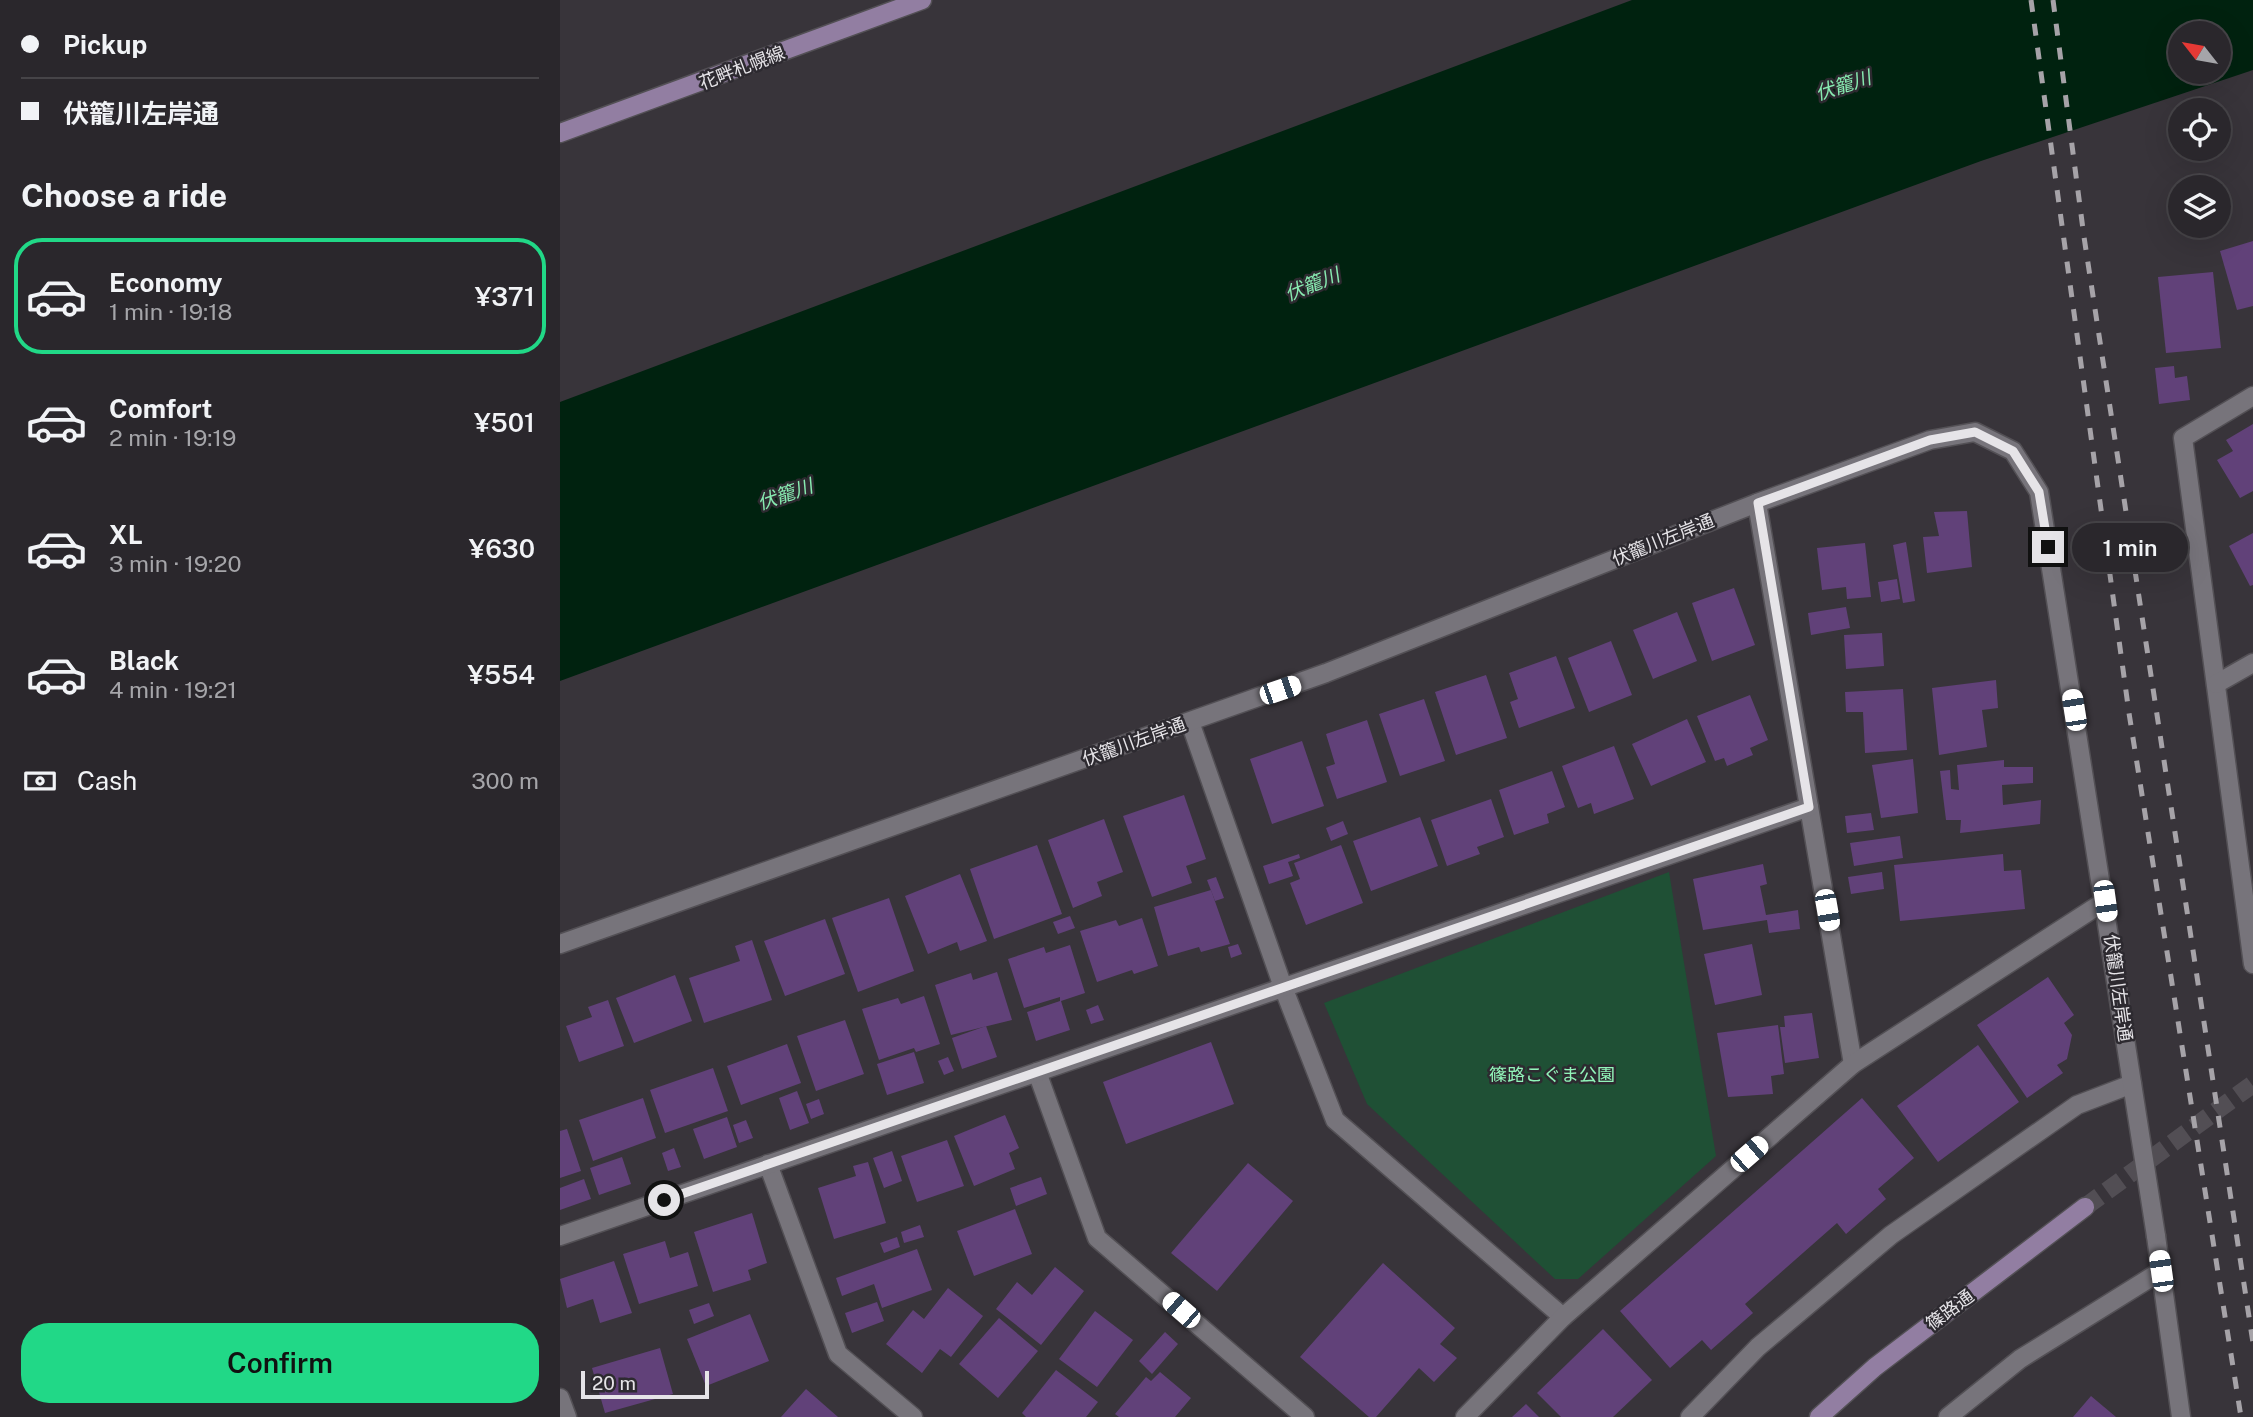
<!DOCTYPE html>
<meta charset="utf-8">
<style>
body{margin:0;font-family:"Public Sans","Noto Sans JP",sans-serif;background:#322f34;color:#f1f3f6;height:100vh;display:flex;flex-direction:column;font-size:26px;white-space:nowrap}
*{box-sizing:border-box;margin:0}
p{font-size:23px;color:#a5a5a9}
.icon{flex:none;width:38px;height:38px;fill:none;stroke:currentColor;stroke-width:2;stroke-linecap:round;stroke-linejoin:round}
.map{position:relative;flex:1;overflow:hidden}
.sheet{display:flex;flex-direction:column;background:#2a272c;width:560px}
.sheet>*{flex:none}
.top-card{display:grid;align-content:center;height:154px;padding:0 21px;background:#2a272c}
.needle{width:46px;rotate:301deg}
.controls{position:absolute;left:1608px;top:21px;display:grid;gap:14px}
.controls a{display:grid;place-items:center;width:63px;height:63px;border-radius:50%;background:#2a272c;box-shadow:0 7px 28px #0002,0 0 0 2px #464448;font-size:35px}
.scale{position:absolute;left:21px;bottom:18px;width:128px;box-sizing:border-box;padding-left:7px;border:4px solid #e6e4e8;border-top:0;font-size:19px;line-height:24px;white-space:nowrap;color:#e6e4e8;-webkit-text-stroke:5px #2d2a30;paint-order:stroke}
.end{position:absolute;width:32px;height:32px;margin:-16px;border:9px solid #e6e4e8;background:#111;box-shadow:0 0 0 4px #111}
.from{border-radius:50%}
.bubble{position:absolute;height:49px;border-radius:24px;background:#2a272c;box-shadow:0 7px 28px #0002,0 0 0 2px #464448;font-size:23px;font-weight:600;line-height:49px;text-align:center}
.car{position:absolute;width:21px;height:42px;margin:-21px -10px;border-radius:9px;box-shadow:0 0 5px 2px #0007;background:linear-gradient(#fff 24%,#345 0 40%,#fff 0 76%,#345 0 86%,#fff 0)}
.top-card b{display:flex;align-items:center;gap:24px;height:66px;font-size:26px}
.top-card b+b{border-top:2px solid #464448}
.top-card i{width:18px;height:18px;background:#f1f3f6}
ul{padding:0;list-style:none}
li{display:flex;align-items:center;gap:21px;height:116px;margin:0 14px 10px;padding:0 7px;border:4px solid transparent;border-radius:28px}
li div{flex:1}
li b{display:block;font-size:26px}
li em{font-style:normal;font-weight:600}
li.selected{border-color:#21d887}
li>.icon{width:63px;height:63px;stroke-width:1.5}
h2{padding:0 21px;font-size:32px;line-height:84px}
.pay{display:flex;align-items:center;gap:18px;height:77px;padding:0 21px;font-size:26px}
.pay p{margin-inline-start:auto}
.cta{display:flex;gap:14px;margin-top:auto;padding:14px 21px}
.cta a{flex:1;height:80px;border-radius:28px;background:#21d887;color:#111;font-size:28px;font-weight:600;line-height:80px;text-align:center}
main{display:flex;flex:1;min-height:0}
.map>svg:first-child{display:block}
.green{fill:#1f5035}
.water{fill:#00220f;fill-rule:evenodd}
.building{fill:#614179}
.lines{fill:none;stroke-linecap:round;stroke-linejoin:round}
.secondary-tunnel{stroke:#524e54;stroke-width:18;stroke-dasharray:18 9;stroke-linecap:butt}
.minor-casing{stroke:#535055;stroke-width:21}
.tertiary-casing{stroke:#535055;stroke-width:21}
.secondary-casing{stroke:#535055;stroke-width:21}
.minor{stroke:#77747b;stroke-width:18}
.tertiary{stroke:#77747b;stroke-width:18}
.secondary{stroke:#927ea2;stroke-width:18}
.rail{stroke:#a6a3a8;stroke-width:5;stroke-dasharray:12 12;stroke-linecap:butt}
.route{stroke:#e6e4e8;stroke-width:9}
.labels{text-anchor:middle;stroke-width:5;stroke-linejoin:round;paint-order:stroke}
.street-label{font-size:18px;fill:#e6e4e8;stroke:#2d2a30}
.park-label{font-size:18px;fill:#92f5ba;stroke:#2d2a30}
.water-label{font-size:19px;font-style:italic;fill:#88ebb1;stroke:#2d2a30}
</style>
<main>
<section class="sheet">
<div class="top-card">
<b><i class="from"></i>Pickup</b>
<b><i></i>伏籠川左岸通</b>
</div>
<h2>Choose a ride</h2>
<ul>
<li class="selected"><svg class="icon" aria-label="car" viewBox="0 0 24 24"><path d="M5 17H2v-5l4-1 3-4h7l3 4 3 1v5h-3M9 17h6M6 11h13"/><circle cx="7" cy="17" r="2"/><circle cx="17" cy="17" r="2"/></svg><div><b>Economy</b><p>1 min · 19:18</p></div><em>¥371</em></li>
<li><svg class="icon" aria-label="car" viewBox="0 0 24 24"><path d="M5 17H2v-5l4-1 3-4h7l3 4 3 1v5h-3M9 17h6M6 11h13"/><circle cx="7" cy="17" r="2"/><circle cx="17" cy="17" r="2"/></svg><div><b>Comfort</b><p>2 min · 19:19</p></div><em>¥501</em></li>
<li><svg class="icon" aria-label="car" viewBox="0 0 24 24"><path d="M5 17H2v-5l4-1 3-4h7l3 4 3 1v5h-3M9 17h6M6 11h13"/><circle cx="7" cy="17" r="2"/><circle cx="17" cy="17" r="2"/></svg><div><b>XL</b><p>3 min · 19:20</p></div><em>¥630</em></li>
<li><svg class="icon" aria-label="car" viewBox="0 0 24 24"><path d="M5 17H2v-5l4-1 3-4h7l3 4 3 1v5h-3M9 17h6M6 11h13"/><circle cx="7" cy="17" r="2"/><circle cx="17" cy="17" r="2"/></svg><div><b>Black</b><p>4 min · 19:21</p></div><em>¥554</em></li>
</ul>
<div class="pay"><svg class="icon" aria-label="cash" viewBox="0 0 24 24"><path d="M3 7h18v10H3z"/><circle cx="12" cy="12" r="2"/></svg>Cash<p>300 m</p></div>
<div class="cta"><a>Confirm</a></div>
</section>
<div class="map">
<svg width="1693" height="1417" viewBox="0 0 1693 1417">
<rect width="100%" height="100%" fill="#38343a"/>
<path class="green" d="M 1109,872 L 1156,1156 L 1018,1279 L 995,1279 L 807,1104 L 764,1003 Z"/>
<path class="water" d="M 1072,0 L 1693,0 L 1693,70 L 1421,161 L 0,681 L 0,402 ZM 1620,33 L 1659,33 L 1659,72 L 1620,72 Z"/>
<g class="building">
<path d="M 1693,241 L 1693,306 L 1677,310 L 1660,251 Z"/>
<path d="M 1653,272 L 1661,348 L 1606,353 L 1598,277 Z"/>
<path d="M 1614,366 L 1615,378 L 1627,376 L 1630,400 L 1599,404 L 1595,368 Z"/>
<path d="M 1693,424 L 1693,491 L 1680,498 L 1657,460 L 1673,451 L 1666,440 Z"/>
<path d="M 1407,511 L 1412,567 L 1367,573 L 1363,537 L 1379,536 L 1374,512 Z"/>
<path d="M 1693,533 L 1693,585 L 1690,586 L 1669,546 Z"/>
<path d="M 1346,542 L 1355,601 L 1343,603 L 1333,545 Z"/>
<path d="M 1305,543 L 1311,597 L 1287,599 L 1286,587 L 1262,590 L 1257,548 Z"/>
<path d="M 1337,579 L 1340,599 L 1321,602 L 1318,582 Z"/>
<path d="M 1174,588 L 1195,645 L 1152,661 L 1132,603 Z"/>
<path d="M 1286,607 L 1290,628 L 1251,635 L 1248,613 Z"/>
<path d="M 1117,612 L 1137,661 L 1093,679 L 1073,630 Z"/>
<path d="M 1322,633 L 1324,666 L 1286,669 L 1284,635 Z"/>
<path d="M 1051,641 L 1072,695 L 1029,712 L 1008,658 Z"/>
<path d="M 996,656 L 1015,708 L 959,728 L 950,702 L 958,699 L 949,673 Z"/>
<path d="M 926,675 L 947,738 L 896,755 L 875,692 Z"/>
<path d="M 1436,680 L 1438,708 L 1422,710 L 1427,747 L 1379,755 L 1372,688 Z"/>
<path d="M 1343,689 L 1347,750 L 1305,753 L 1303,712 L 1286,712 L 1285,692 Z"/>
<path d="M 1190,695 L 1208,740 L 1190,748 L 1193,755 L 1167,766 L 1164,758 L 1155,761 L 1137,716 Z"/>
<path d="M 864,699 L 885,761 L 840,776 L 819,714 Z"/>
<path d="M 1127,719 L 1146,762 L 1091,786 L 1072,744 Z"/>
<path d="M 807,720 L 827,782 L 777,799 L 766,767 L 775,764 L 766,734 Z"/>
<path d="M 742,741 L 764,806 L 712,824 L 690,759 Z"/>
<path d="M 1054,746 L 1074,799 L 1034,814 L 1031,803 L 1018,808 L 1002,766 Z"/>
<path d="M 1353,759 L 1358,813 L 1321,818 L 1312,765 Z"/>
<path d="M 1444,760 L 1444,767 L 1473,767 L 1473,783 L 1442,785 L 1443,805 L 1481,800 L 1480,824 L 1400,833 L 1401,820 L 1386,820 L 1380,771 L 1390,770 L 1391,789 L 1399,790 L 1397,765 Z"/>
<path d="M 992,771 L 1005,807 L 987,814 L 989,823 L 954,835 L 939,790 Z"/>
<path d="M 624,795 L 646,859 L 626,866 L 632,883 L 592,897 L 563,816 Z"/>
<path d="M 931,799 L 944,837 L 917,847 L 920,854 L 887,866 L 871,820 Z"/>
<path d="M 1311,813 L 1314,830 L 1287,833 L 1285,816 Z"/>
<path d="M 860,817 L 878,866 L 811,891 L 793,841 Z"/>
<path d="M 544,819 L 563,872 L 537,882 L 542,896 L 513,908 L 488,840 Z"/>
<path d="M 783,821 L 788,834 L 771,841 L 766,828 Z"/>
<path d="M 1340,836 L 1343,858 L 1294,866 L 1290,843 Z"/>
<path d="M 477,845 L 502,914 L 434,939 L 410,869 Z"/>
<path d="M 781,845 L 803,903 L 746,925 L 730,883 L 740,879 L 734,863 Z"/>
<path d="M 739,854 L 740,858 L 728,862 L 733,876 L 709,884 L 703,866 Z"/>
<path d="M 1443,854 L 1444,871 L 1461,870 L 1465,909 L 1340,921 L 1334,865 Z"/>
<path d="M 1203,864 L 1207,884 L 1200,886 L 1206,915 L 1238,910 L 1240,929 L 1209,933 L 1207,920 L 1143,930 L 1133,879 Z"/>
<path d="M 1322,872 L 1324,889 L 1291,894 L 1288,877 Z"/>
<path d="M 400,874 L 427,941 L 400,951 L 397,942 L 368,954 L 345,896 Z"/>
<path d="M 656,877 L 664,898 L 655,901 L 647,880 Z"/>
<path d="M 651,890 L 670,944 L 641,952 L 639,947 L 608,956 L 594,907 Z"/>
<path d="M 329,898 L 354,971 L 298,992 L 272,918 Z"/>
<path d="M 510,916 L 515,928 L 498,934 L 493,922 Z"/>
<path d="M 582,918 L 598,966 L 574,974 L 572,970 L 537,982 L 520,931 L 556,920 L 559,926 Z"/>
<path d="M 265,919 L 285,974 L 225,996 L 204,941 Z"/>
<path d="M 192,940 L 212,1000 L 144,1023 L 129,978 L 180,961 L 175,946 Z"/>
<path d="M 678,944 L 682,954 L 671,958 L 668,947 Z"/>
<path d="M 1192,944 L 1202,995 L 1155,1005 L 1144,954 Z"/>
<path d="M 510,945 L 525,993 L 501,1001 L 510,1030 L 476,1041 L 467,1012 L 500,1001 L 500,997 L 464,1008 L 448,959 L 484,947 L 486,953 Z"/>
<path d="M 437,972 L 452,1020 L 391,1035 L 375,985 L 411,973 L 413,980 Z"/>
<path d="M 115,975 L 132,1021 L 74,1043 L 56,998 Z"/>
<path d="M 1488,977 L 1514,1015 L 1504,1023 L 1512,1035 L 1507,1059 L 1497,1065 L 1503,1073 L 1467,1098 L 1417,1025 Z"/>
<path d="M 364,996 L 380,1044 L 356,1052 L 354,1048 L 319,1060 L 302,1009 L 338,998 L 341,1004 Z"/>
<path d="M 48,1000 L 64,1046 L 19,1062 L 6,1026 L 32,1017 L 28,1007 Z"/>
<path d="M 538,1005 L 544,1020 L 531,1024 L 526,1010 Z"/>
<path d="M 1252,1013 L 1259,1058 L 1225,1063 L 1220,1027 L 1225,1027 L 1224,1016 Z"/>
<path d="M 285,1020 L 304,1074 L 256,1091 L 237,1036 Z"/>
<path d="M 1218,1025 L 1224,1074 L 1211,1076 L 1213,1094 L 1168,1097 L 1157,1033 Z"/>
<path d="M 426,1026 L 437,1057 L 402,1069 L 392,1038 Z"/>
<path d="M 651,1042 L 674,1104 L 566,1144 L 543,1082 Z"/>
<path d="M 227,1044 L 241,1083 L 181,1105 L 167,1066 Z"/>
<path d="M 1418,1045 L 1459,1102 L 1378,1162 L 1337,1106 Z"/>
<path d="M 354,1052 L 364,1083 L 327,1095 L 317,1064 Z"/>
<path d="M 388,1057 L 394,1071 L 384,1075 L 378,1061 Z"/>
<path d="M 153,1068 L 168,1111 L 105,1133 L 90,1090 Z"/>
<path d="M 237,1091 L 249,1123 L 230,1130 L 219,1098 Z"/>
<path d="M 83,1098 L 96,1138 L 33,1161 L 19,1120 Z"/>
<path d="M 1302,1098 L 1354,1158 L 1318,1189 L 1326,1199 L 1286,1234 L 1277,1223 L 1185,1304 L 1193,1313 L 1151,1350 L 1142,1340 L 1110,1368 L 1060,1311 Z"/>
<path d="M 259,1099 L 264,1114 L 251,1119 L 246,1104 Z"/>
<path d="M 445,1115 L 459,1148 L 449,1153 L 455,1169 L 414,1186 L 394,1136 Z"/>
<path d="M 167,1117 L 177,1147 L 144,1159 L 133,1129 Z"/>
<path d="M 186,1120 L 193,1138 L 179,1143 L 173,1125 Z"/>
<path d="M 7,1129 L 21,1171 L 0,1178 L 0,1131 Z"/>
<path d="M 387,1140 L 404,1186 L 357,1202 L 341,1156 Z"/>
<path d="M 114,1148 L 121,1167 L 108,1171 L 102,1153 Z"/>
<path d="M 332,1151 L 342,1181 L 324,1188 L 313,1158 Z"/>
<path d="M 62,1157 L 71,1184 L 39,1195 L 30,1168 Z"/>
<path d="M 308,1162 L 326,1223 L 274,1239 L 258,1188 L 296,1176 L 293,1166 Z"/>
<path d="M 688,1163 L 733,1201 L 657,1291 L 611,1253 Z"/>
<path d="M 481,1177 L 487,1194 L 456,1206 L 450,1188 Z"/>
<path d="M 24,1179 L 31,1199 L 0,1210 L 0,1188 Z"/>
<path d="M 455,1209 L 472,1254 L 414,1276 L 397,1231 Z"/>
<path d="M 192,1213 L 207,1263 L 188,1270 L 191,1280 L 153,1292 L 134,1232 Z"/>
<path d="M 360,1225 L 364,1237 L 344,1243 L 341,1232 Z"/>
<path d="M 337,1237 L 340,1247 L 324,1253 L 320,1243 Z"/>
<path d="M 105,1241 L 110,1258 L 128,1252 L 138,1286 L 79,1304 L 63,1254 Z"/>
<path d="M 357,1249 L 372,1290 L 322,1308 L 314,1284 L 282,1296 L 276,1278 Z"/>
<path d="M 54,1261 L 72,1313 L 40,1323 L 33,1299 L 7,1308 L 0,1279 Z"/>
<path d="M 823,1263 L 895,1328 L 880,1344 L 897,1358 L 874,1382 L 859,1368 L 816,1417 L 809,1417 L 740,1357 Z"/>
<path d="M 495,1267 L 524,1291 L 481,1345 L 436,1309 L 457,1282 L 472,1295 Z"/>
<path d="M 388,1288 L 423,1316 L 391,1357 L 380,1349 L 362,1373 L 326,1344 L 353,1310 L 364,1319 Z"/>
<path d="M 317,1302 L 324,1321 L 292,1333 L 285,1313 Z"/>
<path d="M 149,1303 L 154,1316 L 134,1324 L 129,1310 Z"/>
<path d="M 535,1311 L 573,1340 L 537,1387 L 499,1359 Z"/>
<path d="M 190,1314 L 209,1361 L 146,1386 L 127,1339 Z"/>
<path d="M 439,1318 L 478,1351 L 438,1398 L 399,1364 Z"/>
<path d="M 1043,1329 L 1092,1380 L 1053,1417 L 1001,1417 L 977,1393 Z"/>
<path d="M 605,1332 L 618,1344 L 592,1374 L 579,1361 Z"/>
<path d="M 100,1348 L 113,1394 L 45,1413 L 32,1368 Z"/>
<path d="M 496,1370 L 538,1402 L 526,1417 L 466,1417 L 462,1413 Z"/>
<path d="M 600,1372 L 631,1398 L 615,1417 L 559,1417 L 555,1414 L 586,1377 L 591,1381 Z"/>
<path d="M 246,1389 L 278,1417 L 221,1417 Z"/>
<path d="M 1531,1396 L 1556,1417 L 1513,1417 Z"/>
<path d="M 966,1404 L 979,1417 L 952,1417 Z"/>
</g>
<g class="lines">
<path class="secondary-tunnel" d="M 1525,1207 L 1693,1084"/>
<g class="minor-casing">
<g id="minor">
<path d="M 1693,396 L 1623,438 L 1693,964"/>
<path d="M 1197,503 L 1293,1064"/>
<path d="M 1656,684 L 1693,663"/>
<path d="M 630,722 L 723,987 L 775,1120 L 1003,1317"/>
<path d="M 477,1072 L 537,1238 L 745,1417"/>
<path d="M 208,1164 L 278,1354 L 353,1417"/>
<path d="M 0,1236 L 1249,807"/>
<path d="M 1596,1236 L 1621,1417"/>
<path d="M 0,1398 L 7,1417"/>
<path d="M 905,1417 L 1003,1317 L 1293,1064 L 1545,901"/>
<path d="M 1130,1417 L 1198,1347 L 1331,1235 L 1517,1105 L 1572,1084"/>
<path d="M 1388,1417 L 1460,1359 L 1601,1271"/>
</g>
</g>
<g class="tertiary-casing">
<path id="tertiary" d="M 0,944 L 766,673 L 1197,503 L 1370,440 L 1415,432 L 1453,451 L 1479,492 L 1596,1236"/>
</g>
<g class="secondary-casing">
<g id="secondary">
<path d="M 0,133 L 362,0"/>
<path d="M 1259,1417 L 1315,1367 L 1525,1207"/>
</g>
</g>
<use href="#minor" class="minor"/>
<use href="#tertiary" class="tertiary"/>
<use href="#secondary" class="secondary"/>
<g class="rail">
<path d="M 1471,0 L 1569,713 L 1681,1417"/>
<path d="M 1493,0 L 1524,237 L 1693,1343"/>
</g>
</g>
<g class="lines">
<path class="route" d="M 104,1200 L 1249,807 L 1198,503 L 1370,440 L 1415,432 L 1453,451 L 1479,492 L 1488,547"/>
</g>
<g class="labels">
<g class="street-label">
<text transform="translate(182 68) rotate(-21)" y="6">花畔札幌線</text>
<text transform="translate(1103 540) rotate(-22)" y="6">伏籠川左岸通</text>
<text transform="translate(574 742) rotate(-20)" y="6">伏籠川左岸通</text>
<text transform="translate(1558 988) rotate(82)" y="6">伏籠川左岸通</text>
<text transform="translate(1390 1310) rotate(-37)" y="6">篠路通</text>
</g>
<g class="park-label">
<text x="992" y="1081">篠路こぐま公園</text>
</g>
<g class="water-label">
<text transform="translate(1283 85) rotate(-18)" y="7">伏籠川</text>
<text transform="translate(752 284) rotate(-22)" y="7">伏籠川</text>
<text transform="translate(225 494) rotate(-19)" y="7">伏籠川</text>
</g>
</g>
</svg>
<div class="controls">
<a><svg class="needle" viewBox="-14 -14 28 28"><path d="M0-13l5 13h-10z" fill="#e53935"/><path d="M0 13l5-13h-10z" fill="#a5a5a9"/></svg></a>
<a><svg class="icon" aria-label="locate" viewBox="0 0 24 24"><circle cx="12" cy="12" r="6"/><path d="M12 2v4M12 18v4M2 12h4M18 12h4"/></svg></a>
<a><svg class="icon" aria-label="layers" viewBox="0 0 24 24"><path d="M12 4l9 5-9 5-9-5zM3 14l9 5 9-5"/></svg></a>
</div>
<div class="scale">20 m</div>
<i class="end from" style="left:104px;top:1200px"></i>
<i class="end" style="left:1488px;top:547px"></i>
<div class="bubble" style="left:1512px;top:523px;width:116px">1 min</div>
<i class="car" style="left:720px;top:690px;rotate:71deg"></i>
<i class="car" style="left:1514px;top:710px;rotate:351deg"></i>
<i class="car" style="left:1545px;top:901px;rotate:172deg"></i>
<i class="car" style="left:1267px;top:910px;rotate:170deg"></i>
<i class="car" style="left:1189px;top:1154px;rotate:49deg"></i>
<i class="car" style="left:1601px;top:1271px;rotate:352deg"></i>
<i class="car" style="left:621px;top:1310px;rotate:311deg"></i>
</div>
</main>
